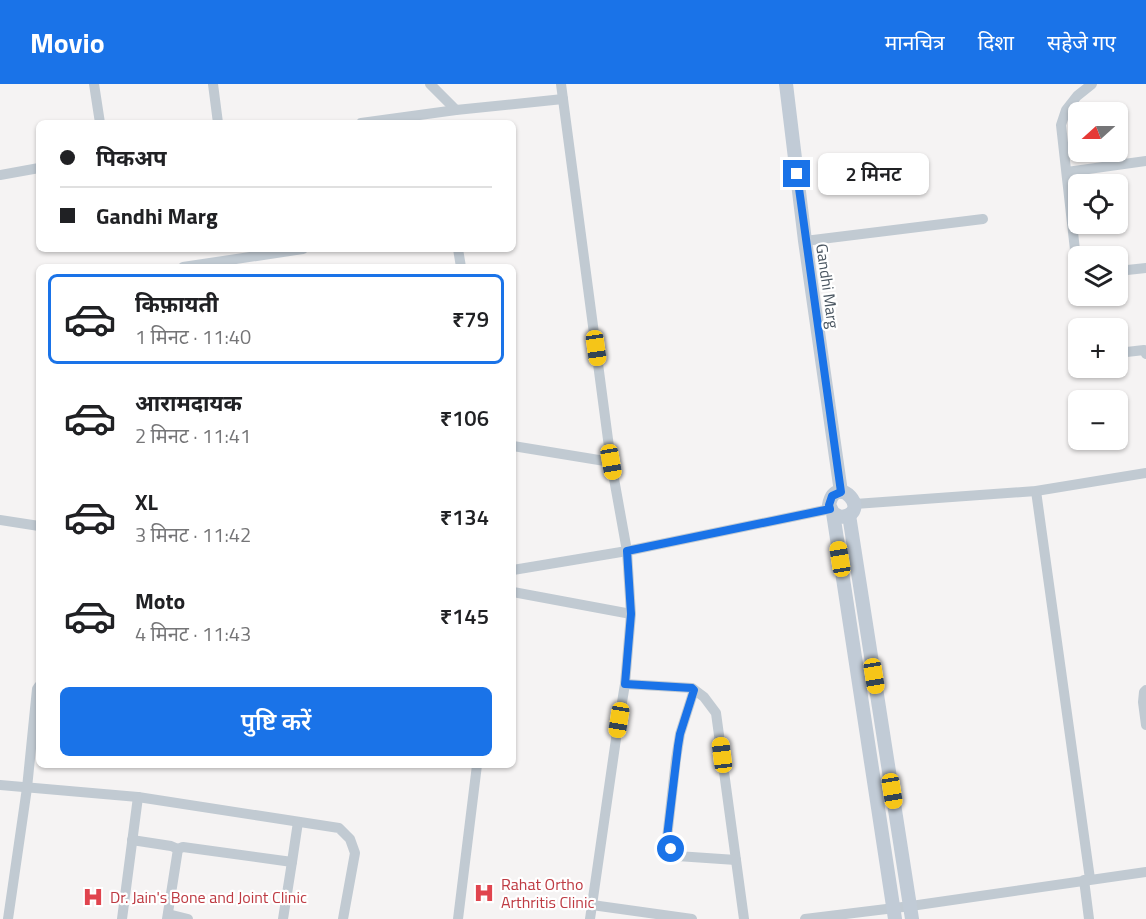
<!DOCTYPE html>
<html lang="hi">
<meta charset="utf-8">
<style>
body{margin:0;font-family:"Titillium Web","Noto Sans Devanagari",sans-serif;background:#f2f2f2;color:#202124;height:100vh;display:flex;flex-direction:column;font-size:22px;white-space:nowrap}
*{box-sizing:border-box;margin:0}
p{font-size:20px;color:#757577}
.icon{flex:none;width:33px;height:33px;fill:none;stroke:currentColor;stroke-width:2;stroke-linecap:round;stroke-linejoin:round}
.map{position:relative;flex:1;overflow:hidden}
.side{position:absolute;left:36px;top:180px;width:480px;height:504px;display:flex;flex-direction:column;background:#fff;border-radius:9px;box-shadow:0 2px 4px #0004}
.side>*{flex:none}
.hud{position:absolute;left:36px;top:36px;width:480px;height:132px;border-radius:9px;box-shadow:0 2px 4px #0004;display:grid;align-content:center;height:132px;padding:0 24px;background:#fff}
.needle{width:39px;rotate:249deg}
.tools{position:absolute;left:1068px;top:18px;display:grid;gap:12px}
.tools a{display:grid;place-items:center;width:60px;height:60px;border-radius:9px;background:#fff;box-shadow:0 2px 4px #0004;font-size:30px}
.end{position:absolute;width:27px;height:27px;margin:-14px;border:8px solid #1a73e8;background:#fff;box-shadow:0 0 0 3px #fff}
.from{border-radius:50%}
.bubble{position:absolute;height:42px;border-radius:9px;background:#fff;box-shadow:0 2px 4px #0004;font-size:20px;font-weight:600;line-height:42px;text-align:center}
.car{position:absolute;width:18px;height:36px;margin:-18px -9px;border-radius:8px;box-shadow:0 0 4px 2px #0007;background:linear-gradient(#f5c518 24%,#345 0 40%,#f5c518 0 76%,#345 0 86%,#f5c518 0)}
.hud b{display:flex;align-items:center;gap:21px;height:57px;font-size:22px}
.hud b+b{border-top:2px solid #e0e0e0}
.hud i{width:15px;height:15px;background:#202124}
ul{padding:10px 0 0;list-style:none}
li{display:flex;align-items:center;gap:18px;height:90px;margin:0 12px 9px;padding:0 12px;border:3px solid transparent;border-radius:9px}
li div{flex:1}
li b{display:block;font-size:22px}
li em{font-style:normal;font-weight:600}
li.selected{border-color:#1a73e8}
li>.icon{width:54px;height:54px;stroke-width:1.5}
.action{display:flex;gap:12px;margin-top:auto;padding:12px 24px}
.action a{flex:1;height:69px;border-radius:9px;background:#1a73e8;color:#fff;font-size:24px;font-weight:600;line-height:69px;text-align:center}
header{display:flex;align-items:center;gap:36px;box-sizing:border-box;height:84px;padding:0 30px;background:#1a73e8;color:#fff}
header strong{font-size:28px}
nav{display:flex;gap:33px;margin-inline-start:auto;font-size:21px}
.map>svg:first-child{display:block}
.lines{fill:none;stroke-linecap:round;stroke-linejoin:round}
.street{stroke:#c1cad2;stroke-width:10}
.secondary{stroke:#c1cbd6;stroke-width:14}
.route{stroke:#1a73e8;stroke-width:8}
.labels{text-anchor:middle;stroke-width:4.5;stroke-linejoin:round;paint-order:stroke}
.street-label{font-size:16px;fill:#4a5661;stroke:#fff}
.health-label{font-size:16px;fill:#be3a42;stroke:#fff;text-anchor:start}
</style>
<header>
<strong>Movio</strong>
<nav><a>मानचित्र</a><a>दिशा</a><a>सहेजे गए</a></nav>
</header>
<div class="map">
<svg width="1146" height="835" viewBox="0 0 1146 835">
<rect width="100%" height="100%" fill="#f5f3f3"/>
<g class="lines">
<g class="street">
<path d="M 94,0 L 100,39"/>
<path d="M 213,0 L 218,39"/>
<path d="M 430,0 L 456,26"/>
<path d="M 561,0 L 611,378 L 627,467 L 631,530 L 625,600 L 616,655 L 590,835"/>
<path d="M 361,39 L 456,26 L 563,15"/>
<path d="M 1067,88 L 1146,77"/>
<path d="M 0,91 L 39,84"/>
<path d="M 805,157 L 983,135"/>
<path d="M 458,165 L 461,183"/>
<path d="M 1079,172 L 1075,166 L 1061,41 L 1066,26 L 1077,12 L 1092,0"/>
<path d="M 183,183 L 303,165"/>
<path d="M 1118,187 L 1146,184"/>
<path d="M 1118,269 L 1144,266 L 1146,270"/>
<path d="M 513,362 L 611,378"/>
<path d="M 1036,407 L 1090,795"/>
<path d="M 855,420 L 1036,407 L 1146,389"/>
<path d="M 0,436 L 39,442"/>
<path d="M 513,486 L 627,467 L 830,425"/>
<path d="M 513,508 L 631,530"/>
<path d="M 625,600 L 692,604 L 704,613 L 716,629 L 744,835"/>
<path d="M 694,606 L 680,650 L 676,675 L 667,754 L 671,765 L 677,772 L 736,776"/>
<path d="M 1146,606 L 1144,608 L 1143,618 L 1146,641"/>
<path d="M 0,701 L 138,713 L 339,744 L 350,755 L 355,769 L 343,835"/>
<path d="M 132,756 L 171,762 L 178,765"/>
<path d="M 1084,796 L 1089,835"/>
<path d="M 592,821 L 692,835"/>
<path d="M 168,830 L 188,835"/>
<path d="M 8,835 L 27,704 L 37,605 L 39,602"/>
<path d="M 122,835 L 138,713"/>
<path d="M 167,835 L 178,765 L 183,763 L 292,778 L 298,738"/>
<path d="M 283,835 L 292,778"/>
<path d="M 458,835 L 477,681"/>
<path d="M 805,835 L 911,822 L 1146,788"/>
</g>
<g class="secondary">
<path d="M 786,0 L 805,157 L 841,408"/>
<path d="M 833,429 L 840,433 C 875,430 836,386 829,421 L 833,429 L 895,835"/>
<path d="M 849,431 L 912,835"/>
</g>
</g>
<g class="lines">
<path class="route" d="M 671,765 L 667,753 L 678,662 L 680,650 L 694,606 L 692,604 L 625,600 L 631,530 L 627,467 L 830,425 L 829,421 L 832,412 L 841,408 L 797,90"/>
</g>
<defs>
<g id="hospital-bare" transform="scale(1.62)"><path d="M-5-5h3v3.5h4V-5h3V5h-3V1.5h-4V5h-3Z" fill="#e0444e" stroke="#fff" stroke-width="2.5" paint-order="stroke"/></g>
</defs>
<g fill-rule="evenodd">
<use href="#hospital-bare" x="484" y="809"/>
<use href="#hospital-bare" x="93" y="813"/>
</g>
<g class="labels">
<g class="street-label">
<text transform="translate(828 202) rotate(82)" y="6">Gandhi Marg</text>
</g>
<g class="health-label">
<text x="501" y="806">Rahat Ortho<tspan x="501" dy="18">Arthritis Clinic</tspan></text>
<text x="110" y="819">Dr. Jain's Bone and Joint Clinic</text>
</g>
</g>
</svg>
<div class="tools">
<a><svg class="needle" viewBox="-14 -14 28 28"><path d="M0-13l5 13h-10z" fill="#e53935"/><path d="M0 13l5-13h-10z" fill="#757577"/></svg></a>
<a><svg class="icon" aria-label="locate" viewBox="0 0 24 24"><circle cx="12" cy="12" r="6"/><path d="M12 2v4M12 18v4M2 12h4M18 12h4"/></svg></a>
<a><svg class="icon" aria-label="layers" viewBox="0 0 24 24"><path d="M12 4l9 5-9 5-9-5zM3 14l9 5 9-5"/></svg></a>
<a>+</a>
<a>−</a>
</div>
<i class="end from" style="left:671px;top:765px"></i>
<i class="end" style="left:797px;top:90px"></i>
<div class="bubble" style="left:818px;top:69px;width:111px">2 मिनट</div>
<i class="car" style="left:596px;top:264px;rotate:172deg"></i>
<i class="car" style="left:611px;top:378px;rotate:170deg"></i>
<i class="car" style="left:840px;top:475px;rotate:351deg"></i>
<i class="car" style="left:874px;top:592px;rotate:171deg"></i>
<i class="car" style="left:619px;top:636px;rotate:189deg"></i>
<i class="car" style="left:722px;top:671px;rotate:353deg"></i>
<i class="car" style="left:892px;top:707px;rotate:171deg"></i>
<div class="hud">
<b><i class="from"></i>पिकअप</b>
<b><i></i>Gandhi Marg</b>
</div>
<section class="side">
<ul>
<li class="selected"><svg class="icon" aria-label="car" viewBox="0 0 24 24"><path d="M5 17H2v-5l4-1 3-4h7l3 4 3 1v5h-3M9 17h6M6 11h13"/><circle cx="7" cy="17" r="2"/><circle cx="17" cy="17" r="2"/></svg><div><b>किफ़ायती</b><p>1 मिनट · 11:40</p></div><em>₹79</em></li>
<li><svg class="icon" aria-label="car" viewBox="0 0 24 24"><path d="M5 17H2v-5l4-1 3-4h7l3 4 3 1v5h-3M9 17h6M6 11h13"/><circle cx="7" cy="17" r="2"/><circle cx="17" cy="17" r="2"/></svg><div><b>आरामदायक</b><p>2 मिनट · 11:41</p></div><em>₹106</em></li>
<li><svg class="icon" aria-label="car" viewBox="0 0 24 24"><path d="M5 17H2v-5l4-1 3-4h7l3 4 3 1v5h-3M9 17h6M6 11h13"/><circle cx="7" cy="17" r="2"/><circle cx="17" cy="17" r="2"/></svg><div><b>XL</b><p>3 मिनट · 11:42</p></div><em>₹134</em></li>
<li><svg class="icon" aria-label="car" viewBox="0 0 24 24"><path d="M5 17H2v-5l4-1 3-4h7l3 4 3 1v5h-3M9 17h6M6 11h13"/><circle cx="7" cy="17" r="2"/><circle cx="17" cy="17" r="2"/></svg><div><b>Moto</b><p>4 मिनट · 11:43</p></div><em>₹145</em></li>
</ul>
<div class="action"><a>पुष्टि करें</a></div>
</section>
</div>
